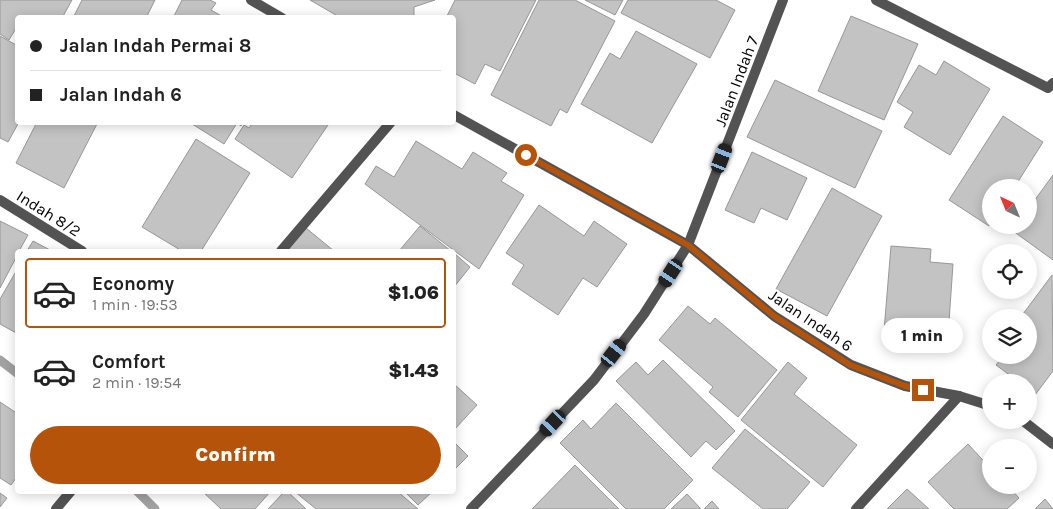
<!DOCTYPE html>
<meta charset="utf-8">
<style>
body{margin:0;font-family:Karla,sans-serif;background:#f2f2f2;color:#222;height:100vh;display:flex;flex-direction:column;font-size:19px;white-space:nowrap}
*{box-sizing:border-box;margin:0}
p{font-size:16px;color:#767676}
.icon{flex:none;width:28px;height:28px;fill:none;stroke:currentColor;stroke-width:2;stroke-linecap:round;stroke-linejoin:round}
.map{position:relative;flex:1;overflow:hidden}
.details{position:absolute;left:15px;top:249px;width:441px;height:245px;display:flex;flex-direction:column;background:#fff;border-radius:5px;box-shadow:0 2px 12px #0003}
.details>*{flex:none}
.guide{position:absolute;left:15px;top:15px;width:441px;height:110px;border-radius:5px;box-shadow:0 2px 12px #0003;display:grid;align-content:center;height:110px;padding:0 15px;background:#fff}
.needle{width:32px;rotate:317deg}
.buttons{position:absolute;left:982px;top:179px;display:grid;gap:10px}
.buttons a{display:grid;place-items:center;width:55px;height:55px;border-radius:50%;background:#fff;box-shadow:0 2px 12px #0003;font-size:25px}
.end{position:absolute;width:22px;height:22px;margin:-11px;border:6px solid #b45309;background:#fff;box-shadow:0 0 0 2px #fff}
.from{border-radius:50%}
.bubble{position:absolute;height:35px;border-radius:18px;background:#fff;box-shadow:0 2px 12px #0003;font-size:16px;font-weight:800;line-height:35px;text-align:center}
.car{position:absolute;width:15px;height:30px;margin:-15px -8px;border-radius:6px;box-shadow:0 0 4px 1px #0007;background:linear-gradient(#222 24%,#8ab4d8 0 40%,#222 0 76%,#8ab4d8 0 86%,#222 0)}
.guide b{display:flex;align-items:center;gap:18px;height:48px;font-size:19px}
.guide b+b{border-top:1px solid #e0e0e0}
.guide i{width:12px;height:12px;background:#222}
ul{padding:9px 0 0;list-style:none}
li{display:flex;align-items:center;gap:15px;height:70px;margin:0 10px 8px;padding:0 5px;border:2px solid transparent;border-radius:5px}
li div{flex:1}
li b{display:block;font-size:19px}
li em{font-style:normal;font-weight:800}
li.selected{border-color:#b45309}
li>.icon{width:45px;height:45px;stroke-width:1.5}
.cta{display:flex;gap:10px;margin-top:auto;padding:10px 15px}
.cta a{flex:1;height:58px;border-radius:30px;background:#b45309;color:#fff;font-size:20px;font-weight:800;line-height:58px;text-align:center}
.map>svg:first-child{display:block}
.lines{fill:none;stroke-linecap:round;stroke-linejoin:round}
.stream{stroke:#a1a1a1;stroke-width:9}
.building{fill:#c3c3c3;stroke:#979797}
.minor{stroke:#535353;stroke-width:10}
.tertiary{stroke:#535353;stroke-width:10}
.route{stroke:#b45309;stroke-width:6}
.labels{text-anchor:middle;stroke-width:4.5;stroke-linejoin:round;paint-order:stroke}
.street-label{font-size:16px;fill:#000;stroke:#fff}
</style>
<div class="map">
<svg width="1053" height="509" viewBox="0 0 1053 509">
<rect width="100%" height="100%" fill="#fff"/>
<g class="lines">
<g class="stream">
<path d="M 0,360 L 18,374"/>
<path d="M 137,491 L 155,509"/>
</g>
</g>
<g class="building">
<path d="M 1,0 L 72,0 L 62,18 L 18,18 L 18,25 L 9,40 L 0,34 L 0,2 Z"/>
<path d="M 82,0 L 155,0 L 146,18 L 73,18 Z"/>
<path d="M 182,0 L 210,0 L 216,3 L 211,10 L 225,18 L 173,18 Z"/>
<path d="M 310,0 L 435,0 L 414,7 L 414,18 L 341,18 Z"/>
<path d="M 455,0 L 536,0 L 500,71 L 485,64 L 475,84 L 454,73 L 454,18 L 446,18 Z"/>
<path d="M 539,0 L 575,0 L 615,21 L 567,113 L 560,109 L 551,126 L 491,95 Z"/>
<path d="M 585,0 L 623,0 L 615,15 Z"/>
<path d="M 628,0 L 716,0 L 735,10 L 710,58 L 621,13 Z"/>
<path d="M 851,16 L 918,44 L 884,120 L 818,91 Z"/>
<path d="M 636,31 L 697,64 L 652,143 L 581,104 L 610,53 L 620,59 Z"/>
<path d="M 0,36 L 18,46 L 18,122 L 19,122 L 8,142 L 0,138 Z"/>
<path d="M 944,61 L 990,89 L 950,155 L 904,127 L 913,112 L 897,102 L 919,65 L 936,75 Z"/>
<path d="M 775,80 L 882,131 L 855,188 L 747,137 Z"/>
<path d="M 1003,116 L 1043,142 L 1014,188 L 991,188 L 991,222 L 989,226 L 949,200 Z"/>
<path d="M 37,122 L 98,122 L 64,188 L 16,163 Z"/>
<path d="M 189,122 L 243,122 L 241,126 L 237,123 L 224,144 Z"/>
<path d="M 253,122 L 330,122 L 292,178 L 235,139 L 244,125 L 249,128 Z"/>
<path d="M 196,139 L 250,173 L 201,251 L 182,251 L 142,227 Z"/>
<path d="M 416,141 L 462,169 L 473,152 L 507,173 L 501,181 L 524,195 L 479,269 L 365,184 L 376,166 L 394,177 Z"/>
<path d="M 752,152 L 807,178 L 787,220 L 761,208 L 754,223 L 725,210 Z"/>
<path d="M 1053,175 L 1053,260 L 1013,231 L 1017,225 L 1029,225 L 1029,208 Z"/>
<path d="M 832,188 L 882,216 L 827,316 L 776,289 Z"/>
<path d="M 539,205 L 584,236 L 594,221 L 627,244 L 597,287 L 583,278 L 558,315 L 512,284 L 524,265 L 506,253 Z"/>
<path d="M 0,221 L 28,235 L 19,251 L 18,251 L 18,254 L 0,288 Z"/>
<path d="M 420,226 L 451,251 L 399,251 Z"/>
<path d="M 306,228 L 334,251 L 291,251 L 289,249 Z"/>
<path d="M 33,241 L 52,251 L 27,251 Z"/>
<path d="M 891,246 L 931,249 L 930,262 L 953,264 L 948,336 L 884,331 Z"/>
<path d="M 454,253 L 470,267 L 454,287 Z"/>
<path d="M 18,268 L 18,334 L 0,324 L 0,299 Z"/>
<path d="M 1052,275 L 1053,371 L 1035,395 L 1029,390 L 1029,382 L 1019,382 L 996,365 L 1004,355 L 1029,355 L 1029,318 L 1020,318 Z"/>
<path d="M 688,306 L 710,324 L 715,318 L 777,370 L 738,417 L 709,392 L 713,387 L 659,340 Z"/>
<path d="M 663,360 L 735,431 L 716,450 L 706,441 L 691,457 L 616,381 L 636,362 L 648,375 Z"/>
<path d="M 788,362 L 807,378 L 794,394 L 857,445 L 823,487 L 741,420 Z"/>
<path d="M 454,384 L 477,405 L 454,430 Z"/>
<path d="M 0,402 L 18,414 L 18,475 L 11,485 L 0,478 Z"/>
<path d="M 616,403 L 693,480 L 664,509 L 626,509 L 560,443 L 583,420 L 591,429 Z"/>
<path d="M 745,429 L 810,482 L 787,509 L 763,509 L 712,468 Z"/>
<path d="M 454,442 L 468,456 L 454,470 Z"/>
<path d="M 968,444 L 991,469 L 991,485 L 1007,485 L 1019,498 L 1007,509 L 954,509 L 928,482 Z"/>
<path d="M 575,465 L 619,509 L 532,509 Z"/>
<path d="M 907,489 L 929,509 L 887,509 Z"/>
<path d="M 202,491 L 271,491 L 255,509 L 221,509 Z"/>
<path d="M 285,491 L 287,491 L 306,509 L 268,509 Z"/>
<path d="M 294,491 L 397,491 L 418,509 L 316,509 Z"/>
<path d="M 404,491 L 433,491 L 418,505 Z"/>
<path d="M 0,493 L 7,498 L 0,507 Z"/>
<path d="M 687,494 L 701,509 L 671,509 Z"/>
<path d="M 1045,499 L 1053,509 L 1035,509 Z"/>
<path d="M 712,501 L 719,509 L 704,509 Z"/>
</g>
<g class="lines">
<g class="minor">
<path d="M 251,0 L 282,18"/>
<path d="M 454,115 L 688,245 L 774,316 L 851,365 L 905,386 L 959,396 L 991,406"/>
<path d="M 0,200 L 82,251"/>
<path d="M 281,251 L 391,122"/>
<path d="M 1022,420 L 1053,444"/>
<path d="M 56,509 L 71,491"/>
<path d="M 856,509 L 959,396"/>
</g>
<g class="tertiary">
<path d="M 876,0 L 1048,88 L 1053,83"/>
<path d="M 471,509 L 594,380 L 644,314 L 688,245 L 783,0"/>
</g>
</g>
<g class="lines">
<path class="route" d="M 526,155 L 688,245 L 774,316 L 850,365 L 905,386 L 923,390"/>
</g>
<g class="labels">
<g class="street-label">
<text transform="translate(736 81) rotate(-69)" y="6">Jalan Indah 7</text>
<text transform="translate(49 213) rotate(32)" y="6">Indah 8/2</text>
<text transform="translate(811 320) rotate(34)" y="6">Jalan Indah 6</text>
</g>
</g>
</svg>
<div class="buttons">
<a><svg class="needle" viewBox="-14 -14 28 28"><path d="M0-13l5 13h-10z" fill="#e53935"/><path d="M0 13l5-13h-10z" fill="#767676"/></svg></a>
<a><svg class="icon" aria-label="locate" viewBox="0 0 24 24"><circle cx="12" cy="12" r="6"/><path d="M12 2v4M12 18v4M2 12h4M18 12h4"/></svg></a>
<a><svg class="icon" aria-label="layers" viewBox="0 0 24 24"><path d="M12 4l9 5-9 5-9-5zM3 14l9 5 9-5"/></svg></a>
<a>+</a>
<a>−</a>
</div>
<i class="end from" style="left:526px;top:155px"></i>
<i class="end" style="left:923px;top:390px"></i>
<div class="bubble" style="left:881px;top:318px;width:82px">1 min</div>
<i class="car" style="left:722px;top:158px;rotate:21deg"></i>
<i class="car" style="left:671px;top:273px;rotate:213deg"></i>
<i class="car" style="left:614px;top:353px;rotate:38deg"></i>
<i class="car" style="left:553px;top:423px;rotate:223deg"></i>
<div class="guide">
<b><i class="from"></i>Jalan Indah Permai 8</b>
<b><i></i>Jalan Indah 6</b>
</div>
<section class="details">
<ul>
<li class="selected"><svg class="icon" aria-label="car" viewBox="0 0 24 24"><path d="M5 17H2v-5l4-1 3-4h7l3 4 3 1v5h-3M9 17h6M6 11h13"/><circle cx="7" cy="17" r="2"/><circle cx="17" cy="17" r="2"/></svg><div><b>Economy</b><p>1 min · 19:53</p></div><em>$1.06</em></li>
<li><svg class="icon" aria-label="car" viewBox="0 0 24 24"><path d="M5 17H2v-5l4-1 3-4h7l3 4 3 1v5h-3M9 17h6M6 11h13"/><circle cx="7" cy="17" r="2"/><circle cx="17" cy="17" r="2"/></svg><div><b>Comfort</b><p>2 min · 19:54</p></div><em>$1.43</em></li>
</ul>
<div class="cta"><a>Confirm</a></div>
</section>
</div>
